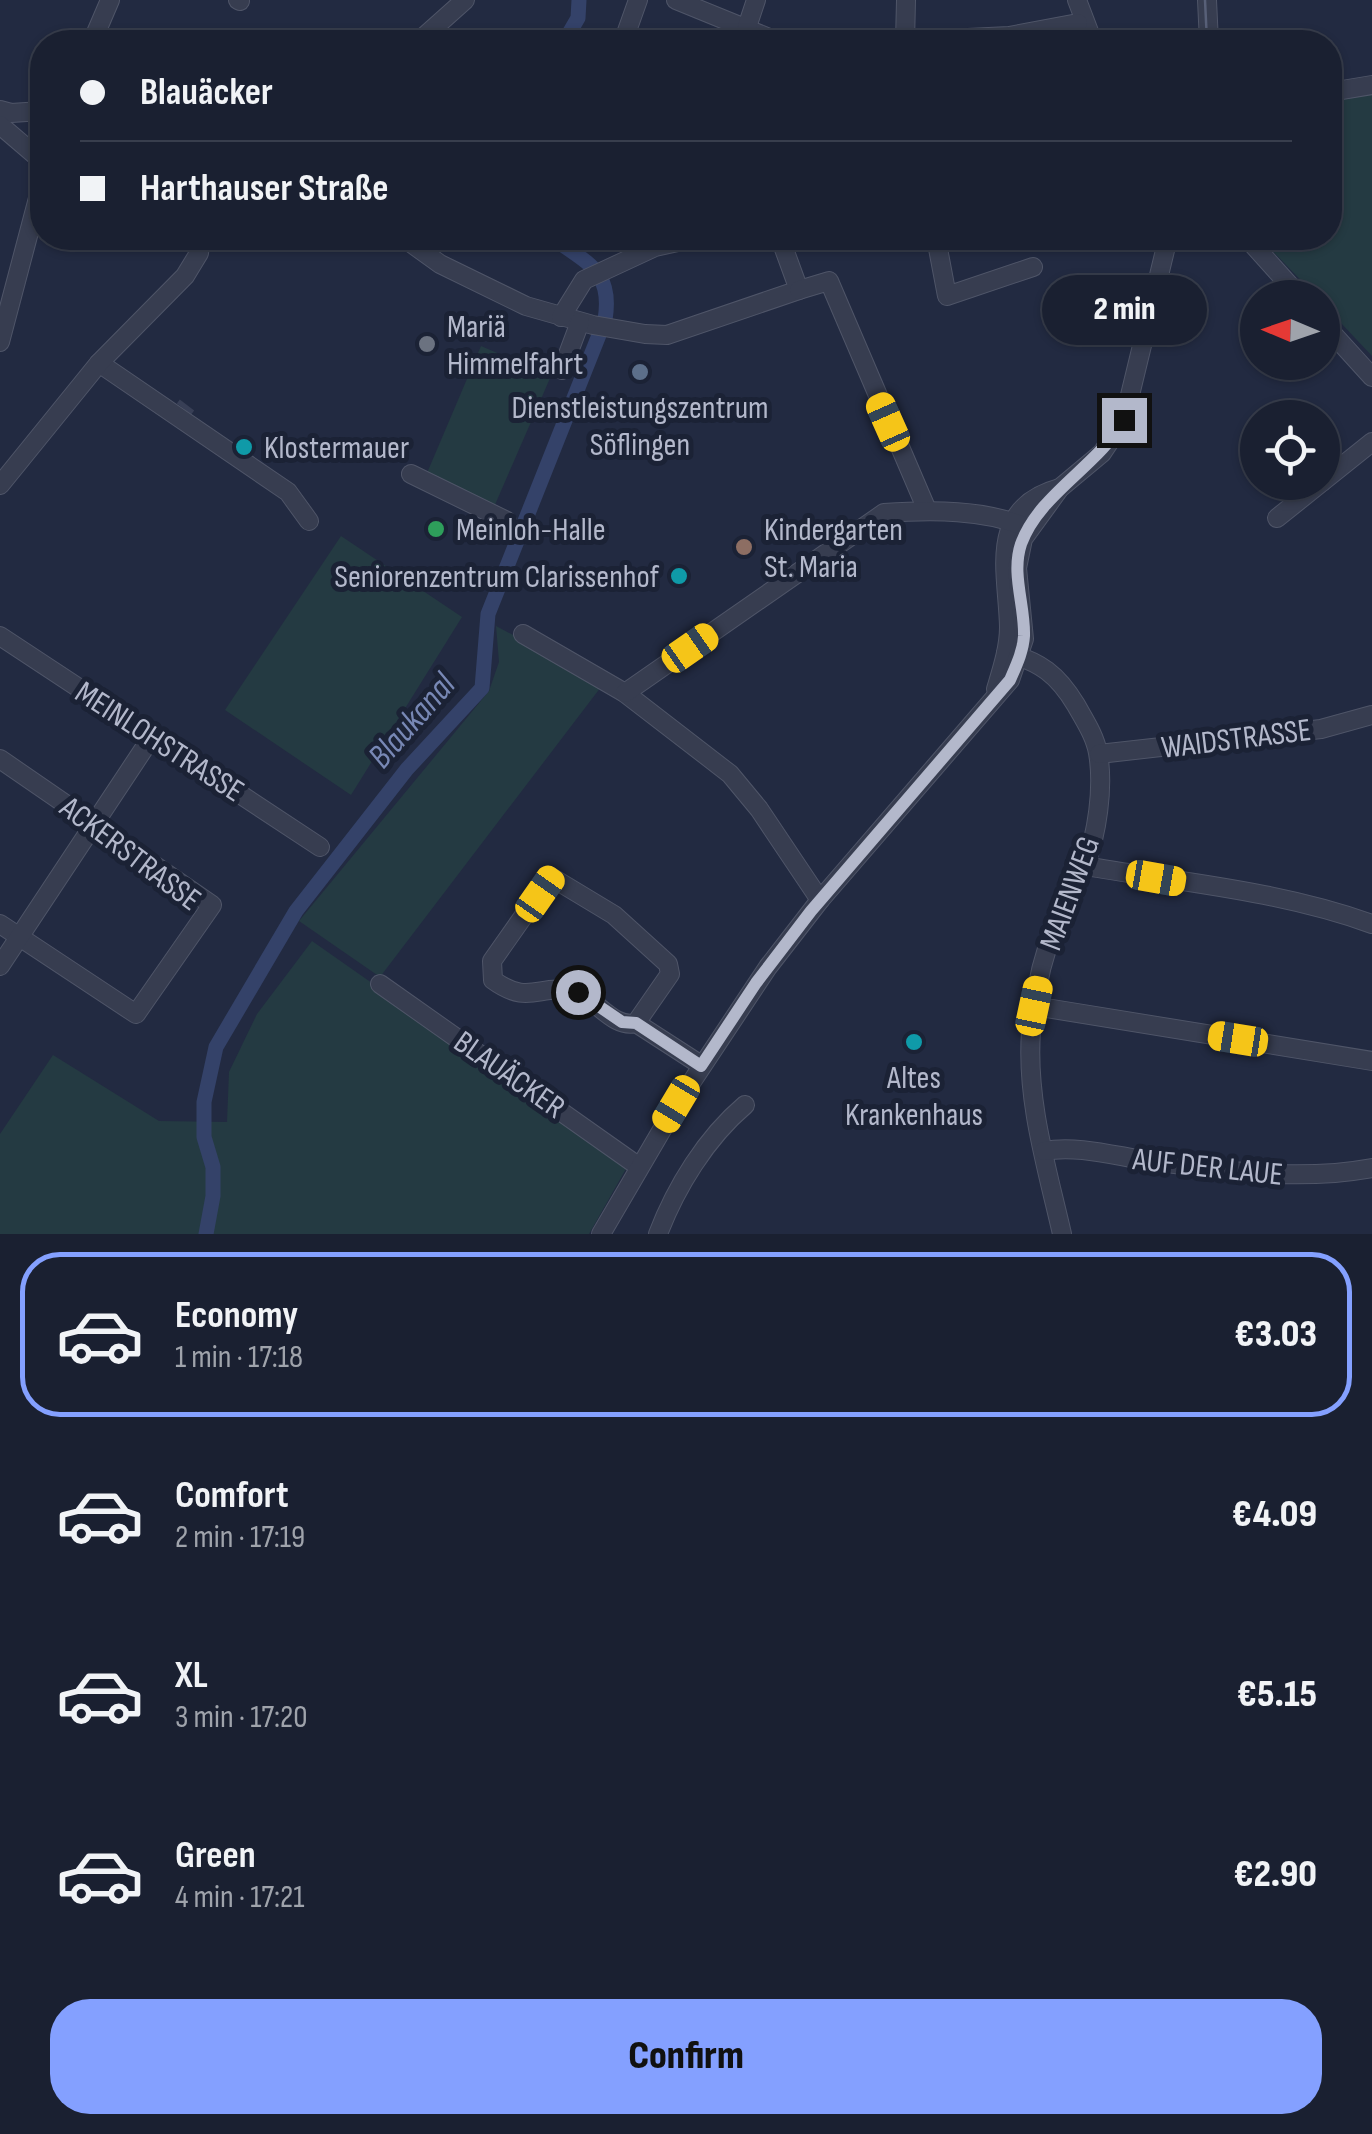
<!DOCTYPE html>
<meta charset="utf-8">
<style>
body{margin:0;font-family:"Sofia Sans Condensed",sans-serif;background:#232839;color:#f1f3f6;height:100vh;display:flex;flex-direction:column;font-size:38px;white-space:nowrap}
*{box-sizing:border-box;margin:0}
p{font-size:32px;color:#9fa3ab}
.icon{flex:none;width:55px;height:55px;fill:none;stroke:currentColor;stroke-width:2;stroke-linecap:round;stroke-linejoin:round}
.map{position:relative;height:1234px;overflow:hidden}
.side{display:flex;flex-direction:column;background:#1a2031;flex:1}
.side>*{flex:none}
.top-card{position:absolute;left:30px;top:30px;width:1312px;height:220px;border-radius:40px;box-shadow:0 2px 8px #0004,0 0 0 2px #383e4d;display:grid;align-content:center;height:220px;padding:0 50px;background:#1a2031}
.needle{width:65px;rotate:272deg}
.buttons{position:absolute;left:1240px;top:280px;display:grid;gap:20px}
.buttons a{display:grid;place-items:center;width:100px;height:100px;border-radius:50%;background:#1a2031;box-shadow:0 2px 8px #0004,0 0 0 2px #383e4d;font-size:50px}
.end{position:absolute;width:45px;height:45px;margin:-22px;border:12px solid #b3b8cb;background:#111;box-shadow:0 0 0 5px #111}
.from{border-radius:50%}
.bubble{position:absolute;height:70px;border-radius:35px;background:#1a2031;box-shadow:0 2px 8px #0004,0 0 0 2px #383e4d;font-size:32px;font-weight:800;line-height:70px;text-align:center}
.car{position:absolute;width:30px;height:60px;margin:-30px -15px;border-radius:12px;box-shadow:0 0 8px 2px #0007;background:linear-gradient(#f5c518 24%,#345 0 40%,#f5c518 0 76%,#345 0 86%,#f5c518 0)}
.top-card b{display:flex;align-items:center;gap:35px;height:95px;font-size:38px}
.top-card b+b{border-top:2px solid #383e4d}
.top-card i{width:25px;height:25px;background:#f1f3f6}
ul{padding:18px 0 0;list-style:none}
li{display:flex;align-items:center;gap:30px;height:165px;margin:0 20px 15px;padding:0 30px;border:5px solid transparent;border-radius:40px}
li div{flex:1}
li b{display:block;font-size:38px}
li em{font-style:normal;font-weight:800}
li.selected{border-color:#84a0ff}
li>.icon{width:90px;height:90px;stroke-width:1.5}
.action{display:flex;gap:20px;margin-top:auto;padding:20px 50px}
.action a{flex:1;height:115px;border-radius:40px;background:#84a0ff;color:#111;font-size:40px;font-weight:800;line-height:115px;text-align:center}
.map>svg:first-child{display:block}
.green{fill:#243a42}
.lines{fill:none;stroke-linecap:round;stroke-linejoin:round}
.canal{stroke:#344269;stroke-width:15}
.minor-tunnel{stroke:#383f56;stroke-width:18;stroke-dasharray:18 9;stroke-linecap:butt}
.minor-casing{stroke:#4f5568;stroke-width:20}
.minor{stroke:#373d50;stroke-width:18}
.tram{stroke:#586078;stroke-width:2.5}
.route{stroke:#b3b8cb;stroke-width:12}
.worship-dot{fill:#6b7280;stroke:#1b2235;stroke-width:4}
.service-dot{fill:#5c6f8a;stroke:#1b2235;stroke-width:4}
.culture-dot{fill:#0f9aa8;stroke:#1b2235;stroke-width:4}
.leisure-dot{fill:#2e9e5b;stroke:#1b2235;stroke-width:4}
.education-dot{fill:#8d6e63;stroke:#1b2235;stroke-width:4}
.labels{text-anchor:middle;stroke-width:10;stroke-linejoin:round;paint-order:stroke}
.poi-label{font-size:32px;fill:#b3b8cb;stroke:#1b2235;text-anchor:start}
.street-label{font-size:32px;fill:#b3b8cb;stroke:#1b2235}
.water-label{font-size:35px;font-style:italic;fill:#7888b5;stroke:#1b2235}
</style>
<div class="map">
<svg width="1372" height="1234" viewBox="0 0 1372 1234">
<rect width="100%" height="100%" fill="#222a41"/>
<g class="green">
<path d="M 1372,94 L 1372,356 L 1323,304 L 1322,298 L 1317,297 L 1260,238 L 1330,238 L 1330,102 Z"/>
<path d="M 481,346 L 551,376 L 494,507 L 427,473 Z"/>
<path d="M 341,536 L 462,617 L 351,795 L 225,710 Z"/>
<path d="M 496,626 L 604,683 L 380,977 L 299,921 L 489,691 L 499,662 Z"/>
<path d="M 312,941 L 583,1131 L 627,1167 L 589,1234 L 0,1234 L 0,1134 L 53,1055 L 159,1121 L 227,1122 L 229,1072 L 257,1014 Z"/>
</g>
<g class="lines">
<g class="canal">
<path d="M 564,42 L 578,18 L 579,0"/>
<path d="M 206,1234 L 213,1196 L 213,1167 L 204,1137 L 204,1102 L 216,1047 L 296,911 L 407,769 L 482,688 L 488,614 L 605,320 C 613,271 588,264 553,238"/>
</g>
<path class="minor-tunnel" d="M 184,409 L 187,405"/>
<g class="minor-casing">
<g id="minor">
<path d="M 238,0 L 240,1"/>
<path d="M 676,0 L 779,42"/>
<path d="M 1077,0 L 1093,42"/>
<path d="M 1207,0 L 1209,42"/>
<path d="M 747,27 L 756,0"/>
<path d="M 906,41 L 1009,36 L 1078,23"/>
<path d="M 92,42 L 110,0"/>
<path d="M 418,42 L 465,0"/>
<path d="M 623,42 L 638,0"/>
<path d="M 905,42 L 906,0"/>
<path d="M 1330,92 L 1372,85"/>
<path d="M 0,110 L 11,113 L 42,111"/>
<path d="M 0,125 L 42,161"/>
<path d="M 404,238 L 440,264 L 526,306 L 593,325 L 645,334 L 667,335 L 799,290 L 780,238"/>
<path d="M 936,238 L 947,296 L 1033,267"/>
<path d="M 1247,238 L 1301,298"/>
<path d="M 799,290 L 829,281 L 927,510"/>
<path d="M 561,317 L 584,280 L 655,247 L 696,238"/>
<path d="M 1322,322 L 1372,377"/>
<path d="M 0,342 L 42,183"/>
<path d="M 99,363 L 288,492 L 309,521"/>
<path d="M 562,370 L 580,322"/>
<path d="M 411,474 L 507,521"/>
<path d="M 1322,482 L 1372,442"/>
<path d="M 0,485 L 99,363 L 185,276 L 199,253 L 201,238"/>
<path d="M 1277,518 L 1322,482"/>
<path d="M 523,634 L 625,693 L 730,774 L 759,809 L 820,900"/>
<path d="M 0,636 L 320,847"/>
<path d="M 1006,653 C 1040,661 1058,675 1076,705 C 1085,721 1095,736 1098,753 C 1104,788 1097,834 1085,866 C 1077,885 1064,902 1057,920 C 1043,955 1034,994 1031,1032 C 1026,1100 1047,1168 1062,1234"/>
<path d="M 996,689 C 1002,669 1009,648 1009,627 C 1008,573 986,508 1060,488"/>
<path d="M 625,693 L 884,513 C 931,510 985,509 1028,528"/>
<path d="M 1099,754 L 1321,729 L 1372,715"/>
<path d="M 0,759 L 212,905 L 136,1014 L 0,924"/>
<path d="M 1085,866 C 1180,882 1281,891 1372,924"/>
<path d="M 0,966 L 153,735"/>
<path d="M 380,984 L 638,1166"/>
<path d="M 1034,1006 L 1372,1061"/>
<path d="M 636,1023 C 613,1029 596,998 575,992 C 540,982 530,1007 493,980 L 492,961 L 551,877 L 614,915 L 668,964 L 670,974 L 636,1023 L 701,1065"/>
<path d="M 1044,1151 C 1075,1145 1112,1155 1143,1160 C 1220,1170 1295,1182 1372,1168"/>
<path d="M 601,1234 L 677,1104 L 768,967 L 820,900 L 1010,680 L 1024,639 L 1017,568 L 1023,539 L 1060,488 L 1102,453 L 1124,420 L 1168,238"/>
<path d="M 658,1234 C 676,1187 706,1138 745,1105"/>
</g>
</g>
<use href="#minor" class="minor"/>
<path class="tram" d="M 1205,0 L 1207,42"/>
</g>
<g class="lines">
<path class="route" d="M 578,992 L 622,1022 L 636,1023 L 701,1066 L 756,983 L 811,911 L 1010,680 C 1016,666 1023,652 1024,636 C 1025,605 1011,574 1021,544 C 1039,494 1098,466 1124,420"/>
</g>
<circle class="worship-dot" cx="427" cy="344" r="10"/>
<circle class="service-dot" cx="640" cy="372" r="10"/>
<g class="culture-dot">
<circle cx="244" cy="447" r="10"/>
<circle cx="679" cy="576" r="10"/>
<circle cx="914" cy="1042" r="10"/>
</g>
<circle class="leisure-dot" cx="436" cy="529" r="10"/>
<circle class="education-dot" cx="744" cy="547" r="10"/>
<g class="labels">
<g class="poi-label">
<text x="447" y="337">Mariä<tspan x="447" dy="37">Himmelfahrt</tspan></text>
<text x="640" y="418" text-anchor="middle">Dienstleistungszentrum<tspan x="640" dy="37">Söflingen</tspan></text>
<text x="264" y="458">Klostermauer</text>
<text x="456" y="540">Meinloh-Halle</text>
<text x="764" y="540">Kindergarten<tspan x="764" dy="37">St. Maria</tspan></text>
<text x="659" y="587" text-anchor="end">Seniorenzentrum Clarissenhof</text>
<text x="914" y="1088" text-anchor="middle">Altes<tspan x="914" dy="37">Krankenhaus</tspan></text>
</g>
<g class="street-label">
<text transform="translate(1236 738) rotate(-7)" y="11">WAIDSTRASSE</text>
<text transform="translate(160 741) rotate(33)" y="11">MEINLOHSTRASSE</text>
<text transform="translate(131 853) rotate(37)" y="11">ACKERSTRASSE</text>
<text transform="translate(1069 893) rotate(-70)" y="11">MAIENWEG</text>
<text transform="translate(510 1074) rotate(35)" y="11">BLAUÄCKER</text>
<text transform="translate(1208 1166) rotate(6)" y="11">AUF DER LAUE</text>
</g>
<g class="water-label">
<text transform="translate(411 720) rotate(-49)" y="12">Blaukanal</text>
</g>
</g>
</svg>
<div class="buttons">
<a><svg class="needle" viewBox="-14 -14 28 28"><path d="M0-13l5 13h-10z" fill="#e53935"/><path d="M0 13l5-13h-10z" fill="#9fa3ab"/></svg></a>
<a><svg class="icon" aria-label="locate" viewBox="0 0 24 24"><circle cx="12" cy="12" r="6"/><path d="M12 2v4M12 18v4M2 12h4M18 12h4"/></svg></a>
</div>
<i class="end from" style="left:578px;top:992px"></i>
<i class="end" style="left:1124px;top:420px"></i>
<div class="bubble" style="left:1042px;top:275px;width:165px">2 min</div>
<i class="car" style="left:888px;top:422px;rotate:336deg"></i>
<i class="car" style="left:690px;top:648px;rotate:55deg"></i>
<i class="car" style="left:1156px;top:878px;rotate:100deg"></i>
<i class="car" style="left:540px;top:894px;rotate:35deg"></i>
<i class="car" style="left:1034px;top:1006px;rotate:12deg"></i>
<i class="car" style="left:1238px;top:1039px;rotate:279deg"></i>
<i class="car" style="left:676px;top:1104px;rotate:211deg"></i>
<div class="top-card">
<b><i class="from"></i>Blauäcker</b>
<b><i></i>Harthauser Straße</b>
</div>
</div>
<section class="side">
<ul>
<li class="selected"><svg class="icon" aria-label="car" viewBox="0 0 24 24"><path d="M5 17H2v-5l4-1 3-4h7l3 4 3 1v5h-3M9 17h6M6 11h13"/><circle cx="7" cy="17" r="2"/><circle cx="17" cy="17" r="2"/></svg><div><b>Economy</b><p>1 min · 17:18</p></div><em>€3.03</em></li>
<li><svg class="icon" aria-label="car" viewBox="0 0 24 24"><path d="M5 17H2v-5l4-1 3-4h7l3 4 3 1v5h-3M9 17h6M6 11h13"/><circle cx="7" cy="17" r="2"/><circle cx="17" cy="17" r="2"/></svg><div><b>Comfort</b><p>2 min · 17:19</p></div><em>€4.09</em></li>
<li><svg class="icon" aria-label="car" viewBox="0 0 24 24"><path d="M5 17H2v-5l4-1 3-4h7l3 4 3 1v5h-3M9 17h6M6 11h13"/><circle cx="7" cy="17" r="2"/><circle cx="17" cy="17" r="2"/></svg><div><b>XL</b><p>3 min · 17:20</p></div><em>€5.15</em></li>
<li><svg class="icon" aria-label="car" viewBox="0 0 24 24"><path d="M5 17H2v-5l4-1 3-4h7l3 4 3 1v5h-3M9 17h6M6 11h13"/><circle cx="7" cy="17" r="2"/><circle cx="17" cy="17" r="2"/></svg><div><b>Green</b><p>4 min · 17:21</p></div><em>€2.90</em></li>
</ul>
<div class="action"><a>Confirm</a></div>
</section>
